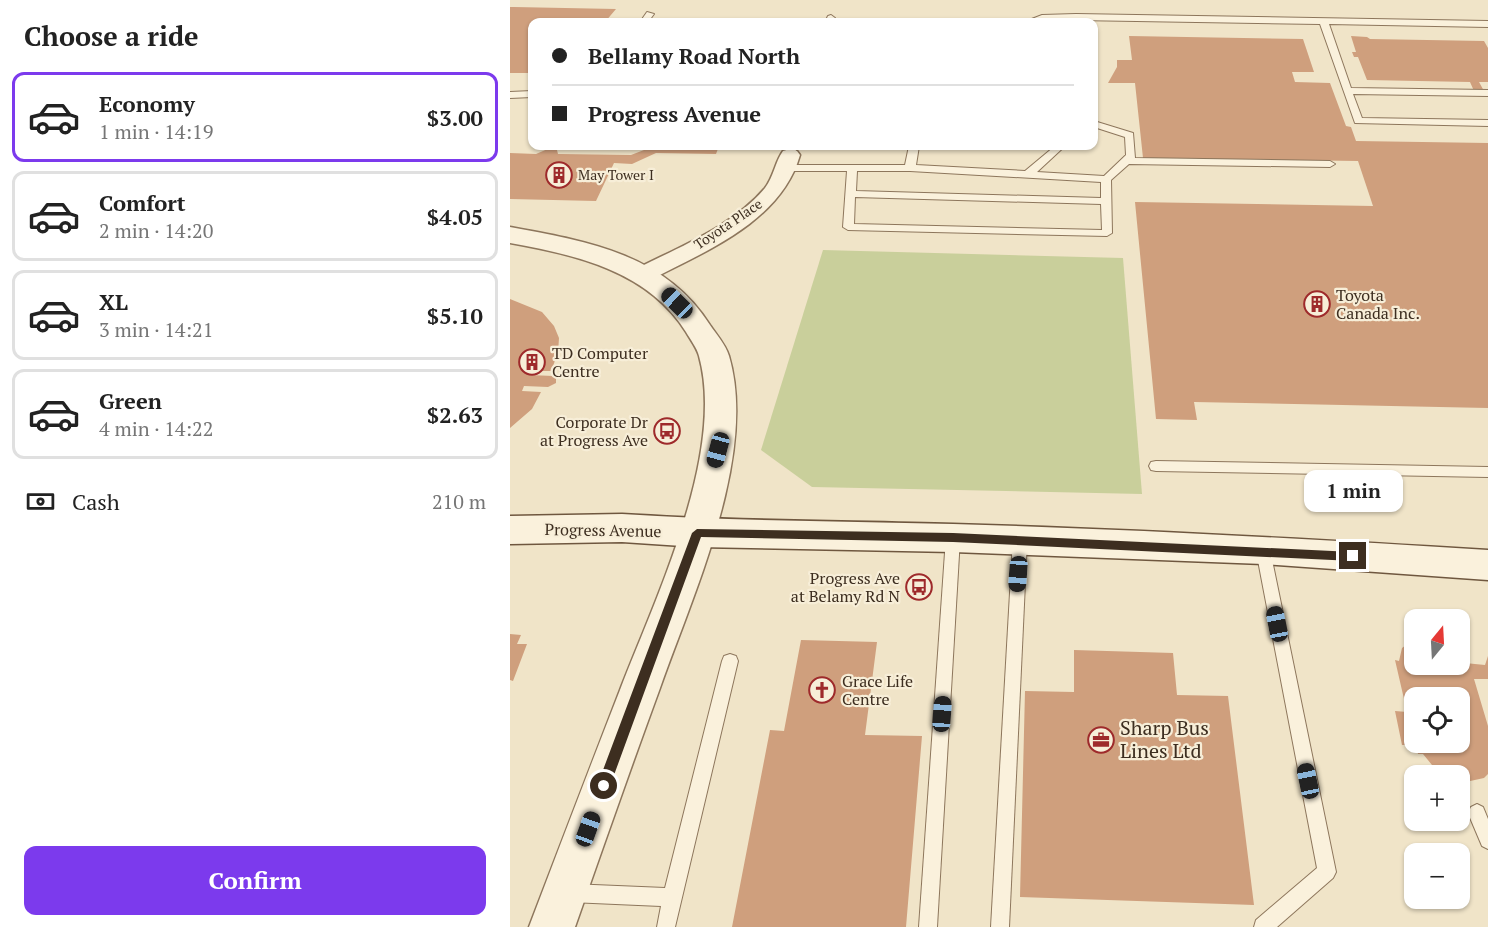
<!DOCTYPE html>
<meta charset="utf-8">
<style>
body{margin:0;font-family:"PT Serif",serif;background:#f2f2f2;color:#222;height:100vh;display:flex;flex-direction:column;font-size:22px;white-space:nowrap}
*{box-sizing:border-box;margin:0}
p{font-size:20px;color:#767676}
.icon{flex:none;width:33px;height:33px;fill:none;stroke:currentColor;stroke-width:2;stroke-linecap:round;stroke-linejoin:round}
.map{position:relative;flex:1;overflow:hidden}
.side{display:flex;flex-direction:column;background:#fff;width:510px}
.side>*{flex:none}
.guide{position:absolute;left:18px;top:18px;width:570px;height:132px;border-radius:12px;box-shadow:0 2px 4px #0004;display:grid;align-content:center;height:132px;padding:0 24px;background:#fff}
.needle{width:39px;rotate:18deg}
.tools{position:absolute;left:894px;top:609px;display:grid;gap:12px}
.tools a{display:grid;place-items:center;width:66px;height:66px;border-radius:12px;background:#fff;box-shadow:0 2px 4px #0004;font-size:30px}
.end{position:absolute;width:27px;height:27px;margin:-14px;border:8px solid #3d2e20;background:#fff;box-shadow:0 0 0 3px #fff}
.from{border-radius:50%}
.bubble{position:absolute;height:42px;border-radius:12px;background:#fff;box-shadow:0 2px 4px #0004;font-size:20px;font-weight:700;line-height:42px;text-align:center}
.car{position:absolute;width:18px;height:36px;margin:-18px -9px;border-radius:8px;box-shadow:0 0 4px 2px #0007;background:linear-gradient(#222 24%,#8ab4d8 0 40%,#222 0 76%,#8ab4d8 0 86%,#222 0)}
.guide b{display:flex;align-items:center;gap:21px;height:57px;font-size:22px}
.guide b+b{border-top:2px solid #e0e0e0}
.guide i{width:15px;height:15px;background:#222}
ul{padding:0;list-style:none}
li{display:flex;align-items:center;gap:18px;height:90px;margin:0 12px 9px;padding:0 12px;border:3px solid #e0e0e0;border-radius:12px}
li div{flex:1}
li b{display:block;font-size:22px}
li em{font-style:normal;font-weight:700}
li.active{border-color:#7c3aed}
li>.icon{width:54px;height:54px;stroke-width:1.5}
h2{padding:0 24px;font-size:27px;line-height:72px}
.pay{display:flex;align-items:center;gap:15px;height:66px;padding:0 24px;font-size:22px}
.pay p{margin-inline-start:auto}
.primary-button{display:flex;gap:12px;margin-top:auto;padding:12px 24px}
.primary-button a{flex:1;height:69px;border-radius:12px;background:#7c3aed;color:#fff;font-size:24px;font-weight:700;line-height:69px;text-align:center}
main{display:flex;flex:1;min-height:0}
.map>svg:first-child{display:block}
.green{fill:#c9cf9b}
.building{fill:#cf9f7d;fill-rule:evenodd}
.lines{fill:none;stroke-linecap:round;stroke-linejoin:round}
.service-casing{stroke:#8d765c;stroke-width:2}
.minor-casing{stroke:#8d765c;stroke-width:3}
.tertiary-casing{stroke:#8d765c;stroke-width:3}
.secondary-casing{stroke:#6f573f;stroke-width:3}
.service{fill:#faf1dc;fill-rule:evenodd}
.minor{fill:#faf1dc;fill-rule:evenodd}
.tertiary{fill:#faf1dc;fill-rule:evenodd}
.secondary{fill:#faf1dc;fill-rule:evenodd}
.route{fill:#3d2e20}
.labels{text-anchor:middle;stroke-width:4.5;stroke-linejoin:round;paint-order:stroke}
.far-poi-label{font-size:14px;fill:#3d2e20;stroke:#f7eed8;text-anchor:start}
.far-street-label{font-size:14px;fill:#3d2e20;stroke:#f7eed8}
.poi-label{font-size:16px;fill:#3d2e20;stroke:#f7eed8;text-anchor:start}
.street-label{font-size:16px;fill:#3d2e20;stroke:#f7eed8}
.near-poi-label{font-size:20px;fill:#3d2e20;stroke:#f7eed8;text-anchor:start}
</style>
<main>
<section class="side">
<h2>Choose a ride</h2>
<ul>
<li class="active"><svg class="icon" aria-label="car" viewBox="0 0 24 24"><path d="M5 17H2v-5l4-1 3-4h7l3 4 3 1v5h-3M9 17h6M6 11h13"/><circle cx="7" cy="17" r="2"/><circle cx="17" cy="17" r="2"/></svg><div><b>Economy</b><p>1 min · 14:19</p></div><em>$3.00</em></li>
<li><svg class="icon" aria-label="car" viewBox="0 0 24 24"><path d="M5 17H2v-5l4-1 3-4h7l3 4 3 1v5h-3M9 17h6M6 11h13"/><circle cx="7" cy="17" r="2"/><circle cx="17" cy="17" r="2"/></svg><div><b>Comfort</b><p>2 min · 14:20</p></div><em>$4.05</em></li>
<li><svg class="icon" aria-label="car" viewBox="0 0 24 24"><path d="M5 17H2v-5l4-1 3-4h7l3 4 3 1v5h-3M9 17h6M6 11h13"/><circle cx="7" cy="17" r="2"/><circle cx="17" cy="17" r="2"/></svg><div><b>XL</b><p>3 min · 14:21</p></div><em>$5.10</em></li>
<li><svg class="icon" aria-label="car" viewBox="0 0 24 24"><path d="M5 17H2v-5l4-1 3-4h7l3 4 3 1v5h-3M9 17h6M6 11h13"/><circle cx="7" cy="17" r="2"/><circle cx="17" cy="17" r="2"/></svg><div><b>Green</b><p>4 min · 14:22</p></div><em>$2.63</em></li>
</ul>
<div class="pay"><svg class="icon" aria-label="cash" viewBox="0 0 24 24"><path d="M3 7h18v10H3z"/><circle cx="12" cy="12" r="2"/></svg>Cash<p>210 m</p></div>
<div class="primary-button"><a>Confirm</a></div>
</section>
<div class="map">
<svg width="978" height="927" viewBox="0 0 978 927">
<rect width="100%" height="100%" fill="#f0e4c8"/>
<path class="green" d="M 313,250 L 613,258 L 632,494 L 302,487 L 251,450 Z"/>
<g class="building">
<path d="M 0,7 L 4,7 L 106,9 L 95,22 L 22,22 L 22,73 L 0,73 Z"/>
<path d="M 619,36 L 793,39 L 804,72 L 782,72 L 785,82 L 820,83 L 836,126 L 841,127 L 846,141 L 978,143 L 978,408 L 684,402 L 687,420 L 646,419 L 625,202 L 863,206 L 848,161 L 633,158 L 625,83 L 598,83 L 607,67 L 607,60 L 622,60 Z"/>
<path d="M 841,36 L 857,37 L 860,39 L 974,41 L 978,48 L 978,82 L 969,82 L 974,91 L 964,91 L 960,82 L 857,80 L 848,57 L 844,57 L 842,52 L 846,52 Z"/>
<path d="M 136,146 L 209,146 L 206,154 L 146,153 L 122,164 L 104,163 L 86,201 L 0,199 L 0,153 L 26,154 L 40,148 L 47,150 L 48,154 L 121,155 L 134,150 Z"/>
<path d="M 0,299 L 32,312 L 44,326 L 49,338 L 48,353 L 41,371 L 22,371 L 20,375 L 43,376 L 46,377 L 46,383 L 38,387 L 14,386 L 12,391 L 31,392 L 22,409 L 0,428 Z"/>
<path d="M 0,634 L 11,635 L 7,644 L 17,644 L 3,681 L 0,680 Z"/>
<path d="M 904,639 L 904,664 L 950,664 L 950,655 L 955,663 L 975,665 L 978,656 L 978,679 L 964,679 L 978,726 L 978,774 L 974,778 L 951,783 L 950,776 L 931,776 L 913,754 L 908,754 L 906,745 L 892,745 L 885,711 L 897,712 L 885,660 L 889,661 L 892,648 ZM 904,698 L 950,698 L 950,742 L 904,742 Z"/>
<path d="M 291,640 L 367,642 L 355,735 L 412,736 L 396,927 L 222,927 L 260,730 L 274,731 Z"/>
<path d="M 564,650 L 663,653 L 667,695 L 718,696 L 744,905 L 510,897 L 515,691 L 564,692 Z"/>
</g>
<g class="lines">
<g class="service-casing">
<g id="service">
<path d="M 137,12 L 144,14 L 138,22 L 130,22 Z"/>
<path d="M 566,14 L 978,21 L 978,27 L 819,24 L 841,88 L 978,90 L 978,96 L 843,94 L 852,118 L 978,120 L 978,126 L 845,123 L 810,24 L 566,20 L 514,22 L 532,15 Z"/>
<path d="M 321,15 L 325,18 L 323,22 L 315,22 L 318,16 Z"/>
<path d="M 22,91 L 22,97 L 0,98 L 0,92 Z"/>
<path d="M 584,121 L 623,133 L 625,158 L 820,161 L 825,164 L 820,167 L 619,164 L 601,180 L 602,233 L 597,236 L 338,230 L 333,227 L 337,171 L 279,171 L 274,168 L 279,165 L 395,165 L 399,146 L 409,146 L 406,165 L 515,171 L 545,146 L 555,146 L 527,172 L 594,176 L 616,155 L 615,137 L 584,127 ZM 347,171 L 400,171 L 591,182 L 591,198 L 346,191 ZM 345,197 L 591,204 L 592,230 L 344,224 Z"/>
<path d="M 277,146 L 287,146 L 284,157 L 280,158 L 275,155 Z"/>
<path d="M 646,461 L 978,467 L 978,477 L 646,471 L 641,470 L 639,466 L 641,462 Z"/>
<path d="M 443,532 L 448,534 L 450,538 L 427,927 L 409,927 L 436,538 L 438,534 Z"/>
<path d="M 510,534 L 515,536 L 517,540 L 499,927 L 481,927 L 503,540 L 505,536 Z"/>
<path d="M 753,544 L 758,546 L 760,550 L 826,872 L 823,878 L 767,927 L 744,927 L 746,920 L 807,868 L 746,550 L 748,546 Z"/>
<path d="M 220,654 L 226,656 L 228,661 L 165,927 L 147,927 L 151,906 L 60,902 L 54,899 L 51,893 L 54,887 L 60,884 L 155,888 L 212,661 L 214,656 Z"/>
<path d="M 967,804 L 973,807 L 978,819 L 978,849 L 972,846 L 958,813 L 961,807 Z"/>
</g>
</g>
<g class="minor-casing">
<path id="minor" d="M 280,149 L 287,151 L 290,155 C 271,221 198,250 142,279 L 134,281 L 126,279 L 123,274 L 126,269 C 169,247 223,226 255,188 C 264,176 265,162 273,151 Z"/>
</g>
<g class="tertiary-casing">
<path id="tertiary" d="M 0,227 C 77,241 155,254 200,325 C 206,334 216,345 219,356 C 248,455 183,594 150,688 C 121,767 93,847 65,927 L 19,927 C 49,848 79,769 110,690 C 145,599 216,453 189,356 C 187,348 180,339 176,332 C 138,271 66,255 0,243 Z"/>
</g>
<g class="secondary-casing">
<path id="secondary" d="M 112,514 C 222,521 333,521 443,524 C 622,529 800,539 978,550 L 978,580 L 753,564 L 443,552 L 187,547 L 112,542 L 0,544 L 0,516 Z"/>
</g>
<use href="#service" class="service"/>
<use href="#minor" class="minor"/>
<use href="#tertiary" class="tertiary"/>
<use href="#secondary" class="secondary"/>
</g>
<path class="route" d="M 187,529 L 443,533 L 843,552 L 848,556 L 843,561 L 443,542 L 191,537 L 100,786 L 94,792 L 87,786 L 182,533 Z"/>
<defs>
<g id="building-ring" transform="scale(1.35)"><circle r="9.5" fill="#f7eed8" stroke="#9e2a2b" stroke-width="1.5"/><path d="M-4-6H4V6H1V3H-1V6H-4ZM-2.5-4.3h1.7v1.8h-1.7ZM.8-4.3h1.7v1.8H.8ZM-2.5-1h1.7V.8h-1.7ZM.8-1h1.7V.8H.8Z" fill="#9e2a2b"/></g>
<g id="bus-ring" transform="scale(1.35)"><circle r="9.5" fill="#f7eed8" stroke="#9e2a2b" stroke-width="1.5"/><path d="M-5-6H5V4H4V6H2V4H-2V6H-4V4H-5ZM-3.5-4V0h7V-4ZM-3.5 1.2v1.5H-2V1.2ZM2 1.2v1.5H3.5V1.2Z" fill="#9e2a2b"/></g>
<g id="church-ring" transform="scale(1.35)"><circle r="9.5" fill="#f7eed8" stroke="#9e2a2b" stroke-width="1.5"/><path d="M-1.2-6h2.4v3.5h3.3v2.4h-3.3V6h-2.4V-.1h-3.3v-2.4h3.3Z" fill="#9e2a2b"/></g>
<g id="office-ring" transform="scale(1.35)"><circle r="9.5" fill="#f7eed8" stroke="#9e2a2b" stroke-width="1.5"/><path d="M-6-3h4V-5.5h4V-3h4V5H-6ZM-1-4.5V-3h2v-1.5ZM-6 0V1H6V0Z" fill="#9e2a2b"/></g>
</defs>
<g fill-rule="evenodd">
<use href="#building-ring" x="49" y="175"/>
<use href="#building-ring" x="807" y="304"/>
<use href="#building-ring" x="22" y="362"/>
<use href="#bus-ring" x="157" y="431"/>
<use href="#bus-ring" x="409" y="587"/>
<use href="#church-ring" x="312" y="690"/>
<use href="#office-ring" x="591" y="740"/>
</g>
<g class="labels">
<g class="far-poi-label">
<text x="68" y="180">May Tower I</text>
</g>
<g class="far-street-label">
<text transform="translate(218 224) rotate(-34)" y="5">Toyota Place</text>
</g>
<g class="poi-label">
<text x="826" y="301">Toyota<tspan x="826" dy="18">Canada Inc.</tspan></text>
<text x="42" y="359">TD Computer<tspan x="42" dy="18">Centre</tspan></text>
<text x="138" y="428" text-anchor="end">Corporate Dr<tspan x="138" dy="18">at Progress Ave</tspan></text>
<text x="390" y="584" text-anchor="end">Progress Ave<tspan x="390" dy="18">at Belamy Rd N</tspan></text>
<text x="332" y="687">Grace Life<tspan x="332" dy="18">Centre</tspan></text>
</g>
<g class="street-label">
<text transform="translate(93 530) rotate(1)" y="6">Progress Avenue</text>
</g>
<g class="near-poi-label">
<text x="610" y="735">Sharp Bus<tspan x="610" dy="23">Lines Ltd</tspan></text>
</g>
</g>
</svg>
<div class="tools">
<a><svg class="needle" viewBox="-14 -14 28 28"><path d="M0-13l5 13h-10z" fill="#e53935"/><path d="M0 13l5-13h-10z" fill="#767676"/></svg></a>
<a><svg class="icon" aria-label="locate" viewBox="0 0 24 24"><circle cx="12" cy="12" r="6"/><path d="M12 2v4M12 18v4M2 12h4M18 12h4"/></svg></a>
<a>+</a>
<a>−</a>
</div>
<i class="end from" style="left:94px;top:786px"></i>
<i class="end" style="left:843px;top:556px"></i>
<div class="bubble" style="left:794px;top:470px;width:99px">1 min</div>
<i class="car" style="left:167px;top:303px;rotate:314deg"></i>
<i class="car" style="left:208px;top:450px;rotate:195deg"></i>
<i class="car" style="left:508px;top:574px;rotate:184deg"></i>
<i class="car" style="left:767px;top:624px;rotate:349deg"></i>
<i class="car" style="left:432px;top:714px;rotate:4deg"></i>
<i class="car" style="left:798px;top:781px;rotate:348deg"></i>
<i class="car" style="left:78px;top:829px;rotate:20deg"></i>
<div class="guide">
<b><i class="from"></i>Bellamy Road North</b>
<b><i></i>Progress Avenue</b>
</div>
</div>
</main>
